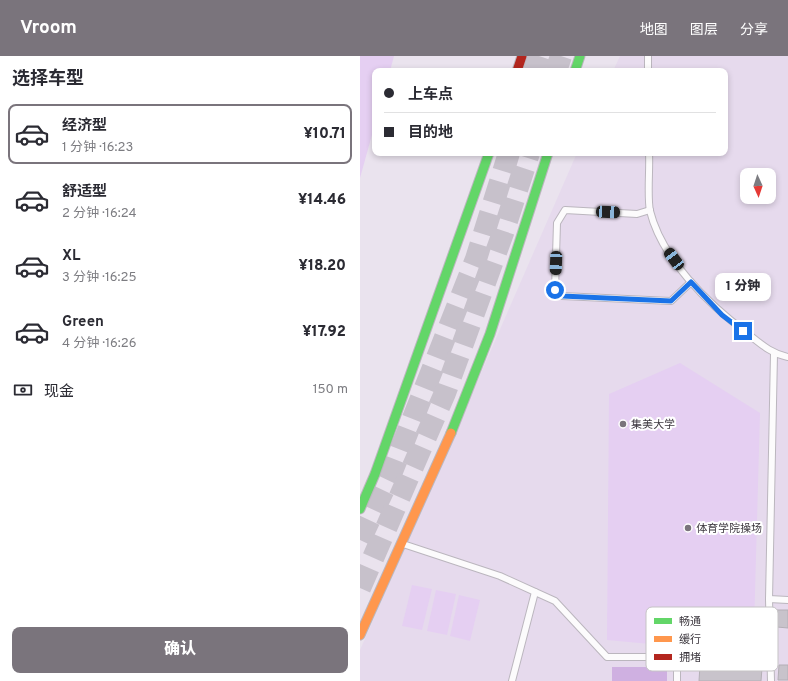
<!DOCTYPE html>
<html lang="zh">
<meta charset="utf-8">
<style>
body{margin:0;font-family:Overpass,"Noto Sans SC",sans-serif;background:#f2f2f3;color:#2b2b33;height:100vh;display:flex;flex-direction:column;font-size:15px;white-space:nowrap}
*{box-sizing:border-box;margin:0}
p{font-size:13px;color:#7c7c81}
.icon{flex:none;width:22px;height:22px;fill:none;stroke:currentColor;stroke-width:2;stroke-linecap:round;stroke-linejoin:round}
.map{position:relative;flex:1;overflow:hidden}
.side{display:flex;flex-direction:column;background:#fff;width:360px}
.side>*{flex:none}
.guide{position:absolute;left:12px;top:12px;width:356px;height:88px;border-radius:8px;box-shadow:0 2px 6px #0003;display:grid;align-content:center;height:88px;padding:0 12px;background:#fff}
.needle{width:26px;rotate:177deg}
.controls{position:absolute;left:380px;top:112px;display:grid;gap:8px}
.controls a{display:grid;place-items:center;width:36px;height:36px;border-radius:8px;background:#fff;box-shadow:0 2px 6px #0003;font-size:20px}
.end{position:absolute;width:18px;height:18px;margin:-9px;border:5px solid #1a73e8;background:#fff;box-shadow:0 0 0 2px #fff}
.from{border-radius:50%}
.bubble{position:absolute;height:28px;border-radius:8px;background:#fff;box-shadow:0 2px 6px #0003;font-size:13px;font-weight:800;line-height:28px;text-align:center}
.car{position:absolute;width:12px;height:24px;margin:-12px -6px;border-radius:5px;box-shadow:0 0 3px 1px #0007;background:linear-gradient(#222 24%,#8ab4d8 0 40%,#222 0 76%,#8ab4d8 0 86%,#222 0)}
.guide b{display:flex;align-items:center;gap:14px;height:38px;font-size:15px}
.guide b+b{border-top:1px solid #e1e1e2}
.guide i{width:10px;height:10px;background:#2b2b33}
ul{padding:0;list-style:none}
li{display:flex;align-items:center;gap:12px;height:60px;margin:0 8px 6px;padding:0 4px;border:2px solid transparent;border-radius:8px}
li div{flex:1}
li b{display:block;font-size:15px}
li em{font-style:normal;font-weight:800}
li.active{border-color:#7a747c}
li>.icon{width:36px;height:36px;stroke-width:1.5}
h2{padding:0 12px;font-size:18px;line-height:48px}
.pay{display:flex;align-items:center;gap:10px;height:44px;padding:0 12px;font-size:15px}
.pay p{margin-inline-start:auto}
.action{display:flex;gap:8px;margin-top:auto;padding:8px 12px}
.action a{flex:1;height:46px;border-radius:8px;background:#7a747c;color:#fff;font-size:16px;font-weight:800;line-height:46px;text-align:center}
header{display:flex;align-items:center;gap:24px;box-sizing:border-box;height:56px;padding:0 20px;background:#7a747c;color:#fff}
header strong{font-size:19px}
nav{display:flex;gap:22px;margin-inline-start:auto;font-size:14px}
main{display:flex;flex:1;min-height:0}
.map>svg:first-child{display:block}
.built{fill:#e6daed;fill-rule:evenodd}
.green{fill:#e5cff2}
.water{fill:#cfb0e1}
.building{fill:#c8c3cb;stroke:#b4afb6}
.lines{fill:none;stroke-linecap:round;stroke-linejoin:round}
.highway-tunnel{stroke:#c7c1cb;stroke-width:22;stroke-dasharray:22 11;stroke-linecap:butt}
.lane-casing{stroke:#bbb6be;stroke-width:8}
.fast-casing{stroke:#bbb6be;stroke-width:11}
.slow-casing{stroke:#bbb6be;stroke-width:11}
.jam-casing{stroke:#bbb6be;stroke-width:11}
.lane{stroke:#fcfbfc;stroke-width:6}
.fast{stroke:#63d668;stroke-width:9}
.slow{stroke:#ff974d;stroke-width:9}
.jam{stroke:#b3261e;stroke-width:9}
.route{stroke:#1a73e8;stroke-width:5}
.poi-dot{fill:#7a747c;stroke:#fff;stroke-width:1.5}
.labels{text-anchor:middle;stroke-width:4;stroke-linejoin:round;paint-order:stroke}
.poi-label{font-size:11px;fill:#3d383f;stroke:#fff;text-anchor:start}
.key{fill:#fff;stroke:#c5c3c5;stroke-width:1}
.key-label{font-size:11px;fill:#3d383f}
</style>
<header>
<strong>Vroom</strong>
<nav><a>地图</a><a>图层</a><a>分享</a></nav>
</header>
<main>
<section class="side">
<h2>选择车型</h2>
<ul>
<li class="active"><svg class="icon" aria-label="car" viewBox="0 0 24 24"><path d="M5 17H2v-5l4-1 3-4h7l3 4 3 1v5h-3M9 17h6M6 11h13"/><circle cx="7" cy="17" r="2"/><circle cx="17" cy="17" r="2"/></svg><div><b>经济型</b><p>1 分钟 · 16:23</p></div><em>¥10.71</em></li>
<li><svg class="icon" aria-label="car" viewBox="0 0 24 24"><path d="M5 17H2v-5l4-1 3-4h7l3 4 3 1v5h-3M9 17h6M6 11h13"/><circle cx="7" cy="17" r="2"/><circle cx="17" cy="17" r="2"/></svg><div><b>舒适型</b><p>2 分钟 · 16:24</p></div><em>¥14.46</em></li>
<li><svg class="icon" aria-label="car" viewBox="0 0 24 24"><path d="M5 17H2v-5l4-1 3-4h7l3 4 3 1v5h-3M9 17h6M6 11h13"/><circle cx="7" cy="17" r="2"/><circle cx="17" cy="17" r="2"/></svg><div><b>XL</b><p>3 分钟 · 16:25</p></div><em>¥18.20</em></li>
<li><svg class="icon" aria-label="car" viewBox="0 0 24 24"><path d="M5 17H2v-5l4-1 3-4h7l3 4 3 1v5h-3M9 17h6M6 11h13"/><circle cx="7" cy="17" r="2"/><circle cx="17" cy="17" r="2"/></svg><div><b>Green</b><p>4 分钟 · 16:26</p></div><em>¥17.92</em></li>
</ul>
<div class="pay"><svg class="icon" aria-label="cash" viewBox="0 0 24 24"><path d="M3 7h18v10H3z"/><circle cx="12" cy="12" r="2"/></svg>现金<p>150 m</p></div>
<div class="action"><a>确认</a></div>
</section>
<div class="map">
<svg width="428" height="625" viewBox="0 0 428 625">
<rect width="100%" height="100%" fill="#eae3ee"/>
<path class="built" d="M 260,0 L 428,0 L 428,625 L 0,625 L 0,594 L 217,97 L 365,97 L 365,15 L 253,15 ZM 387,119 L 409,119 L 409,141 L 387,141 Z"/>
<g class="green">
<path d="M 0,0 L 34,0 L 30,15 L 15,15 L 15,68 L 0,122 Z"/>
<path d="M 320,307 L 400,357 L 394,573 L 344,593 L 247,584 L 249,338 Z"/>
<path d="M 52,529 L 72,533 L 62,574 L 42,570 Z"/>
<path d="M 76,534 L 96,538 L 87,579 L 67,575 Z"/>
<path d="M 99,539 L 120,544 L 110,585 L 90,580 Z"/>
</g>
<rect class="water" x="252" y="611" width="55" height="14"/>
<g class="building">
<path d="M 417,554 L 428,554 L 428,572 L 417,571 Z"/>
<path d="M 340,609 L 402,612 L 401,625 L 339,625 Z"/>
<path d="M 419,609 L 428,609 L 428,624 L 418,624 Z"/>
</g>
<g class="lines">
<g class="highway-tunnel">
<path d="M 174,15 L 179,0"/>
<path d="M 196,15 L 201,0"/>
<path d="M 0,484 L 31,418 L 116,203 L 149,97"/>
<path d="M 0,532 L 85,337 L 143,177 L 169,97"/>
</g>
<g class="lane-casing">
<g id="lane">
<path d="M 288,0 L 288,15"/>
<path d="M 289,97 C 290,113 287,140 290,155 C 302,203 348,248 387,277 C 401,288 410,297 428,301"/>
<path d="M 290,154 L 277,158 L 205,154 L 197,167 L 195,234 L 202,240 L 311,245 L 331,226"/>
<path d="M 43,488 L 140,520 L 195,545 L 247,601 L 317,601 L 317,625"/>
<path d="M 409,543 L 428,544"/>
<path d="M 152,625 L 175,536"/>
<path d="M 411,625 L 409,543 L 414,298"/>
</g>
</g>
<g class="fast-casing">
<g id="fast">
<path d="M 215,15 L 220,0"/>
<path d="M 91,377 L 130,278 L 188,97"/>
<path d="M 0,453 L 15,418 L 129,97"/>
</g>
</g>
<g class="slow-casing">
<path id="slow" d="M 0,579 L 91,377"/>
</g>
<g class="jam-casing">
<path id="jam" d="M 157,15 L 162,0"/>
</g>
<use href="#lane" class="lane"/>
<use href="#fast" class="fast"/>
<use href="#slow" class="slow"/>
<use href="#jam" class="jam"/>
</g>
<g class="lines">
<path class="route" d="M 195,234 L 202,240 L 311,245 L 331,226 L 362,259 L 383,275"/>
</g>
<g class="poi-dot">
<circle cx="263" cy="368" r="4"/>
<circle cx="328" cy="472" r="4"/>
</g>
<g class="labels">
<g class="poi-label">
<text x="271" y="372">集美大学</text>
<text x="336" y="476">体育学院操场</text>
</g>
</g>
<rect x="286" y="551" width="132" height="64" rx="6" class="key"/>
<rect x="294" y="562" width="18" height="6" fill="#63d668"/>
<rect x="294" y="580" width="18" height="6" fill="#ff974d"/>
<rect x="294" y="598" width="18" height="6" fill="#b3261e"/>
<g class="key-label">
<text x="319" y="569">畅通</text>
<text x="319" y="587">缓行</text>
<text x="319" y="605">拥堵</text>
</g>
</svg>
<div class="controls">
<a><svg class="needle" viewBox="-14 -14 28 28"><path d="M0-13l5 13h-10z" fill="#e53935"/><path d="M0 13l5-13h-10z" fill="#7c7c81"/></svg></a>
</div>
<i class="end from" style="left:195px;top:234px"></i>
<i class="end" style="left:383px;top:275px"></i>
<div class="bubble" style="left:355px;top:217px;width:56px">1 分钟</div>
<i class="car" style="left:248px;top:156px;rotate:93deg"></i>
<i class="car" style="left:314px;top:203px;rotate:323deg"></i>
<i class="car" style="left:196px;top:207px;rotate:182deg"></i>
<div class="guide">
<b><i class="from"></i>上车点</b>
<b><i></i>目的地</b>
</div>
</div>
</main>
